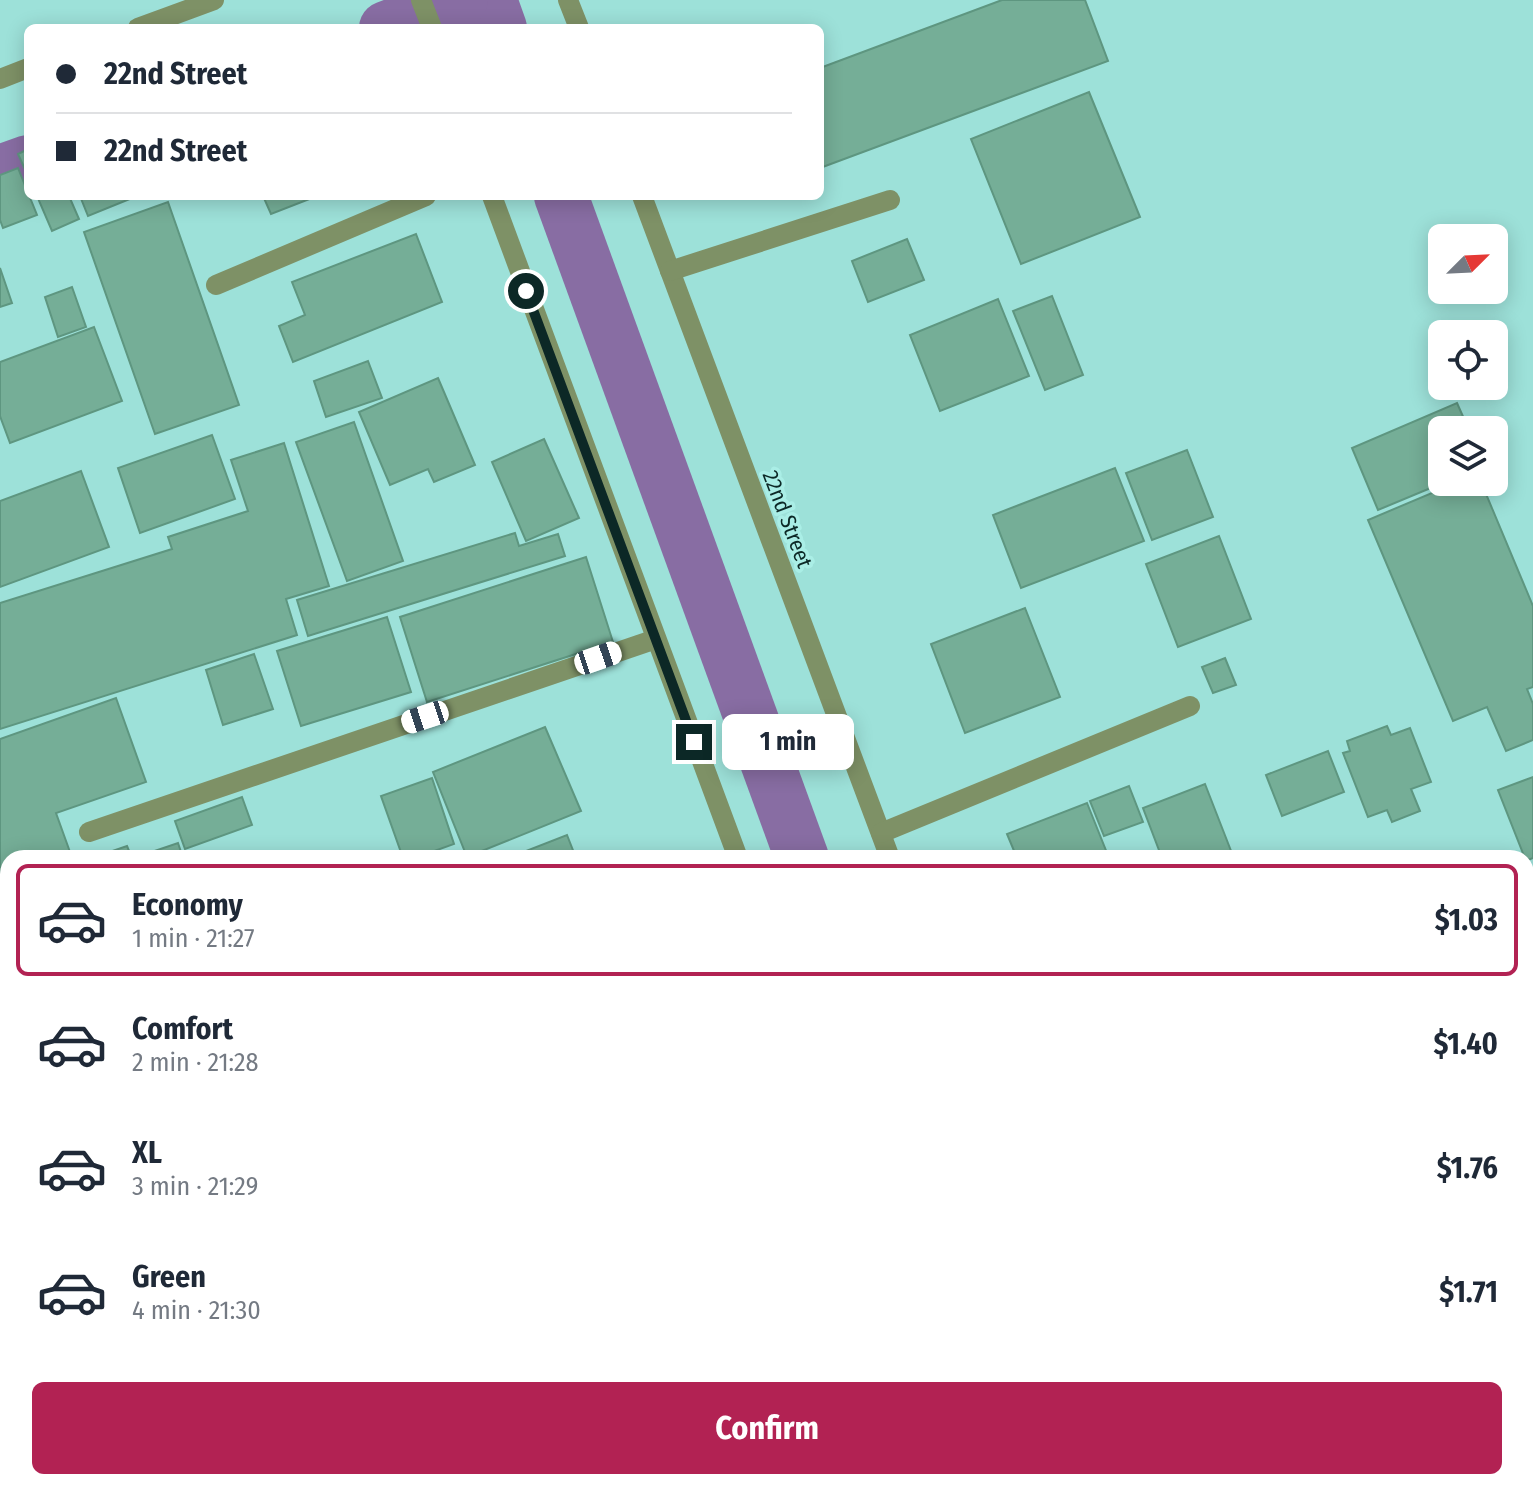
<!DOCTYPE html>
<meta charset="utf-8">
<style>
body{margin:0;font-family:"Fira Sans Condensed",sans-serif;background:#f2f2f3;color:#1f2937;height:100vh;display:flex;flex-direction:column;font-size:30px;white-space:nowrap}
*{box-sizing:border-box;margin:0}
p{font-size:26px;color:#747a83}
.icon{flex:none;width:44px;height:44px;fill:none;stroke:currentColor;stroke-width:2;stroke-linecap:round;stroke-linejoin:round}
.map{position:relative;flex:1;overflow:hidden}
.side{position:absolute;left:0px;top:850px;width:1534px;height:640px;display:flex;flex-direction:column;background:#fff;border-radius:24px 24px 0 0;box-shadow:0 4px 20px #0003}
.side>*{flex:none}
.guide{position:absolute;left:24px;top:24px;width:800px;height:176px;border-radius:12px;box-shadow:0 4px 20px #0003;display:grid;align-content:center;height:176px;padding:0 32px;background:#fff}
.needle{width:52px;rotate:66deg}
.controls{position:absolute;left:1428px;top:224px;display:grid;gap:16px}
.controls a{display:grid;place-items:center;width:80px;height:80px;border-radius:12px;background:#fff;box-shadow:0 4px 20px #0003;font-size:40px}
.end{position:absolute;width:36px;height:36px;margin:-18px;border:10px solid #0c2826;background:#fff;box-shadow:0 0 0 4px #fff}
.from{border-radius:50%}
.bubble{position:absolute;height:56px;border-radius:12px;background:#fff;box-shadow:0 4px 20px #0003;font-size:26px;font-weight:700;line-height:56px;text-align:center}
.car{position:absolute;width:24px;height:48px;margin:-24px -12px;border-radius:10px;box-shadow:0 0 6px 2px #0007;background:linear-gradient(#fff 24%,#345 0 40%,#fff 0 76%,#345 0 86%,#fff 0)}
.guide b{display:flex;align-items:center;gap:28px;height:76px;font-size:30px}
.guide b+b{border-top:2px solid #e0e1e3}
.guide i{width:20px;height:20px;background:#1f2937}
ul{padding:14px 0 0;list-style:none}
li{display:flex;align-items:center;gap:24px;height:112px;margin:0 16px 12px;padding:0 16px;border:4px solid transparent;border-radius:12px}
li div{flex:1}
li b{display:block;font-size:30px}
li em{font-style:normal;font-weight:700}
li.on{border-color:#b22253}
li>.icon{width:72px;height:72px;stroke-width:1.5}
.cta{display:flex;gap:16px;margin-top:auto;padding:16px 32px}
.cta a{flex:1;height:92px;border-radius:12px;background:#b22253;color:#fff;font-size:32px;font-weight:700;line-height:92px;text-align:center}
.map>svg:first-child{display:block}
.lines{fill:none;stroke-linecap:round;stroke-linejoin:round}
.canal{stroke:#886da3;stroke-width:54}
.building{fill:#75ae97;stroke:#5e9680;stroke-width:2}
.lane{stroke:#7e9166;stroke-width:20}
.street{stroke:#7e9166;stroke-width:20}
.route{stroke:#0c2826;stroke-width:10}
.labels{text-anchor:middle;stroke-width:7;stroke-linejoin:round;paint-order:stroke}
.street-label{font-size:22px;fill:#0c2826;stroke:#aaeee6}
</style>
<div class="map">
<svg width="1533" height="1490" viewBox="0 0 1533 1490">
<rect width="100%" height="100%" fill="#9de1d9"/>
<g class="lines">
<g class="canal">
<path d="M 490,0 L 500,28"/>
<path d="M 386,28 L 461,0"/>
<path d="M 0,172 L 28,162"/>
<path d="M 561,196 L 802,858"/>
<path d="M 1029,1482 L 1032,1490"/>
</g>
</g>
<g class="building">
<path d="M 1002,0 L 1085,0 L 1108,61 L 820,168 L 820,68 Z"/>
<path d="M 1089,92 L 1140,217 L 1021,264 L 971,139 Z"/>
<path d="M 28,149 L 28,176 L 18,154 Z"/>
<path d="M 18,168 L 37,215 L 3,228 L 0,220 L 0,175 Z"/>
<path d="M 37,196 L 69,196 L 79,219 L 52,231 Z"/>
<path d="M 80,196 L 137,196 L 88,216 Z"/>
<path d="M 263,196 L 317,196 L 271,214 Z"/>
<path d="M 168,202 L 239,405 L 155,434 L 84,232 Z"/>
<path d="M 416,234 L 442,302 L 293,362 L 279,326 L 305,315 L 292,282 Z"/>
<path d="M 907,239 L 924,280 L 868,302 L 852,261 Z"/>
<path d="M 0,268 L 12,303 L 0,307 Z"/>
<path d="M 72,287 L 86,327 L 58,337 L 45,297 Z"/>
<path d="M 1052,296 L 1083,375 L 1045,390 L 1013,311 Z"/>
<path d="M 998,299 L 1029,376 L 940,411 L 910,335 Z"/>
<path d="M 94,327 L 122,401 L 10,443 L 0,416 L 0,362 Z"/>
<path d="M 368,361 L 382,398 L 326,417 L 314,381 Z"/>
<path d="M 438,378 L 475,465 L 434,482 L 428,469 L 390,485 L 359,412 Z"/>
<path d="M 1457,403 L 1469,430 L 1442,430 L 1442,482 L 1445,482 L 1378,510 L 1352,448 Z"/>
<path d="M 354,422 L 403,561 L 347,581 L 296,442 Z"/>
<path d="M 212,435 L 235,499 L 140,533 L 118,468 Z"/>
<path d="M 544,439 L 579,518 L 526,541 L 492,462 Z"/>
<path d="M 284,443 L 329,586 L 286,599 L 297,635 L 0,729 L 0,603 L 172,549 L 168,537 L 248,511 L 231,460 Z"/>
<path d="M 1187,450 L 1213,517 L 1152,540 L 1126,473 Z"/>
<path d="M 1115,468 L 1144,541 L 1021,588 L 993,515 Z"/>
<path d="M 81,471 L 109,547 L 0,587 L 0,501 Z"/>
<path d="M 1458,482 L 1481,482 L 1533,606 L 1533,687 L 1527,689 L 1533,704 L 1533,740 L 1506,751 L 1487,707 L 1453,721 L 1368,520 Z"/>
<path d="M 515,533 L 519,546 L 558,534 L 565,556 L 308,636 L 297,600 Z"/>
<path d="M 1219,536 L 1251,619 L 1178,647 L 1146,564 Z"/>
<path d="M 586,557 L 613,642 L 427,702 L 400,617 Z"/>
<path d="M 1025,608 L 1060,697 L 965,733 L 931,644 Z"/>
<path d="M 387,617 L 411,692 L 301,726 L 277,651 Z"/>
<path d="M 254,654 L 273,709 L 223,725 L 206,670 Z"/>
<path d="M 1225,658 L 1236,685 L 1213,693 L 1202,667 Z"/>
<path d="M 116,698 L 146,782 L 56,813 L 70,852 L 52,858 L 8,858 L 8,874 L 0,876 L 0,739 Z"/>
<path d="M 1387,726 L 1391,735 L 1410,728 L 1431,782 L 1411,789 L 1420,811 L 1392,822 L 1387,810 L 1368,817 L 1343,753 L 1350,751 L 1347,741 Z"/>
<path d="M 545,727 L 581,811 L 467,857 L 433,772 Z"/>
<path d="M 1328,751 L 1344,792 L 1282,816 L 1266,775 Z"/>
<path d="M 1533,777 L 1533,858 L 1526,861 L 1498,790 Z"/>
<path d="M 432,778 L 454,844 L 415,858 L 403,858 L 381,796 Z"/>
<path d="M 1205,784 L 1233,856 L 1162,858 L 1143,808 Z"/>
<path d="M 1129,786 L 1143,822 L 1104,836 L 1090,801 Z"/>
<path d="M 242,797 L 252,825 L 185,849 L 175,821 Z"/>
<path d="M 1087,803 L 1109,858 L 1017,858 L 1007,834 Z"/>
<path d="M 567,835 L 576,858 L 508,858 Z"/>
<path d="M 178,843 L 183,858 L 134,858 Z"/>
<path d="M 127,846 L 132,858 L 92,858 Z"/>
<path d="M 4,893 L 8,904 L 8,1005 L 0,1008 L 0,894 Z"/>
<path d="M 8,1372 L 8,1410 L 3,1412 L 0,1405 L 0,1375 Z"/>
<path d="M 388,1482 L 480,1482 L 482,1490 L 383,1490 L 381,1485 Z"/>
<path d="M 524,1482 L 544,1482 L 547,1490 L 501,1490 Z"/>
<path d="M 575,1482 L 674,1482 L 677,1490 L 578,1490 Z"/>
<path d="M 717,1482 L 821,1482 L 824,1490 L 721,1490 Z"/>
<path d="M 1257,1482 L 1341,1482 L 1345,1490 L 1260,1490 Z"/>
</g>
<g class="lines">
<path class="lane" d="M 347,1482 L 350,1490"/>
<g class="street">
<path d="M 421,0 L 432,28"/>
<path d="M 568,0 L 579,28"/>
<path d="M 138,28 L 214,0"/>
<path d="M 0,79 L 28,68"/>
<path d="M 492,196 L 738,858"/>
<path d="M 642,196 L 890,858"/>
<path d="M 670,271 L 890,200"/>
<path d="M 216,285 L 426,196"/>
<path d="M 89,832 L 656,639"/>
<path d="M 881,833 L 1190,706"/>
<path d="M 1526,962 L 1533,959"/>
<path d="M 0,1109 L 8,1130"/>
<path d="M 980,1482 L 984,1490"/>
<path d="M 1124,1482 L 1127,1490"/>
<path d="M 132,1490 L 155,1482"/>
</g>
</g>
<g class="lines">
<path class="route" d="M 526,291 L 694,742"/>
</g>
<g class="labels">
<g class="street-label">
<text transform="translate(788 519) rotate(69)" y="8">22nd Street</text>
</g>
</g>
</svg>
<div class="controls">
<a><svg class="needle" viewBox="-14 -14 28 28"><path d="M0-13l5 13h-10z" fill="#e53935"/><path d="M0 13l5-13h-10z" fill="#747a83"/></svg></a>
<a><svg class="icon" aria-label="locate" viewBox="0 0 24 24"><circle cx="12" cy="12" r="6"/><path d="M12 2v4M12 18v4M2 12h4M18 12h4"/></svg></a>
<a><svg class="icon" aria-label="layers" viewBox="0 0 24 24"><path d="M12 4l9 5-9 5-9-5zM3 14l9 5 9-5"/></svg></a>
</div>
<i class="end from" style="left:526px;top:291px"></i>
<i class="end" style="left:694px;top:742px"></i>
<div class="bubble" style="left:722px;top:714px;width:132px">1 min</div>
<i class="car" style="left:598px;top:658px;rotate:71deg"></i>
<i class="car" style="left:425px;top:717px;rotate:252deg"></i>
<div class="guide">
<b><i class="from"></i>22nd Street</b>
<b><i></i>22nd Street</b>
</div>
<section class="side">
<ul>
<li class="on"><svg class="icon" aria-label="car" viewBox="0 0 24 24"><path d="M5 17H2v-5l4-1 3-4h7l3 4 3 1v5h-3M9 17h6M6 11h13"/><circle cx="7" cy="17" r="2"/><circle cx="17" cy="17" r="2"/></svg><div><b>Economy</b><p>1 min · 21:27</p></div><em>$1.03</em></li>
<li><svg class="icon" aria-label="car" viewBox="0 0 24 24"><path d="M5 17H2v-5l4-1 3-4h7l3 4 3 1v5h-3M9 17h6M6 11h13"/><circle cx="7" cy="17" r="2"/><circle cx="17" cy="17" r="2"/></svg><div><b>Comfort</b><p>2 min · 21:28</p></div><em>$1.40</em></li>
<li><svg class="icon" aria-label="car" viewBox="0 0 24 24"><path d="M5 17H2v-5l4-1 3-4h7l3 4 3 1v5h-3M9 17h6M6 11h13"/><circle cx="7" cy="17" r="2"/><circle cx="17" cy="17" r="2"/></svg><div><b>XL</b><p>3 min · 21:29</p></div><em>$1.76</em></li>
<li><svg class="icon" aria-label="car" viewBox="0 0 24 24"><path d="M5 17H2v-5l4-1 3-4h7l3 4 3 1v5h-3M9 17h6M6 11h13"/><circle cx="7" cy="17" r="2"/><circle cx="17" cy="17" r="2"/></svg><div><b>Green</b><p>4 min · 21:30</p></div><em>$1.71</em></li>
</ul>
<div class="cta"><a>Confirm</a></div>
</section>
</div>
